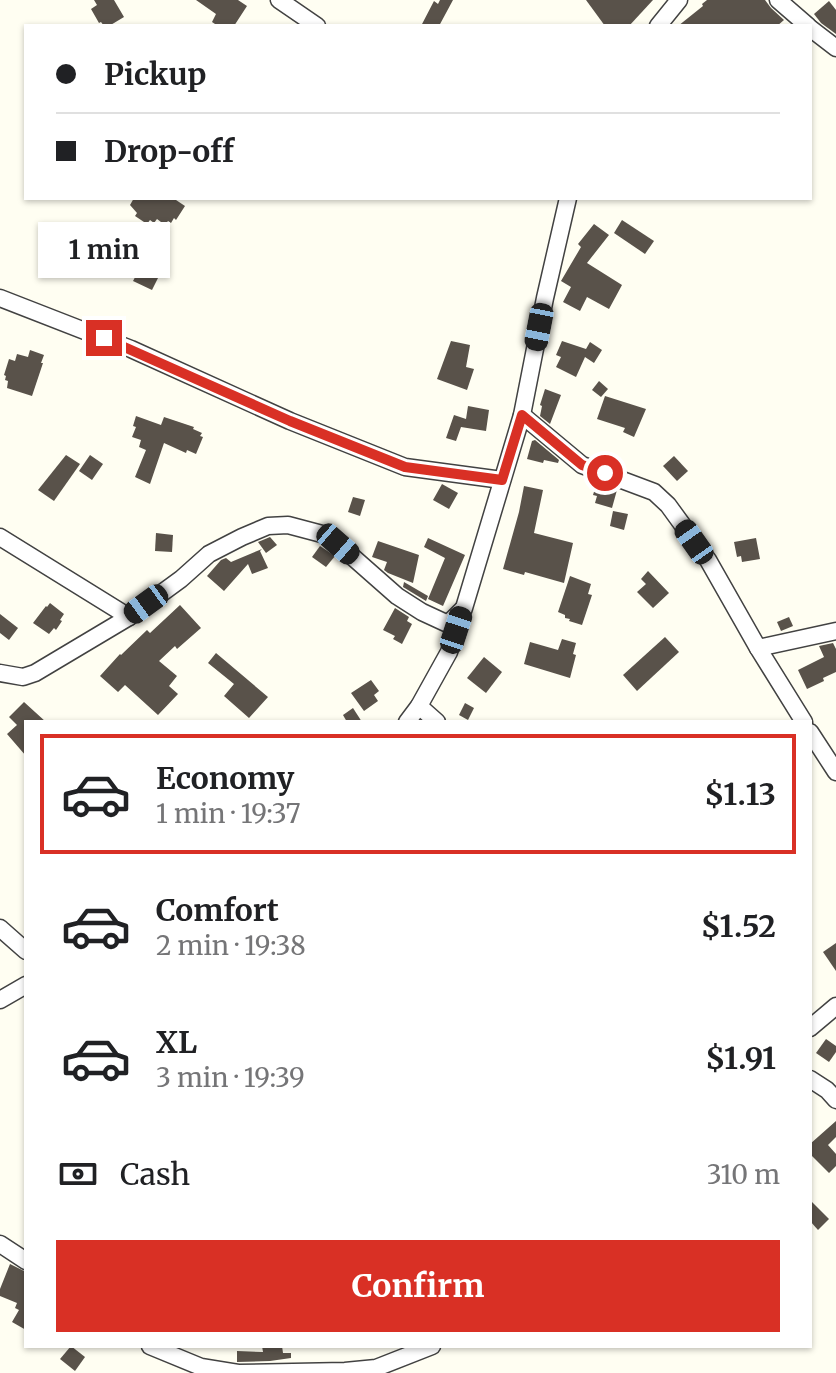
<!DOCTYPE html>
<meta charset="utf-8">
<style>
body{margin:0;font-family:Merriweather,serif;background:#f6f6f6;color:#202124;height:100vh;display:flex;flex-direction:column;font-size:30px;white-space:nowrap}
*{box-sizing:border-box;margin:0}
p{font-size:26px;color:#757577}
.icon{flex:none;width:44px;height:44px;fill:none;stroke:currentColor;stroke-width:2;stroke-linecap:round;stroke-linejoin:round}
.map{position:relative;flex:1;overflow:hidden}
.sheet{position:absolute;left:24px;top:720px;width:788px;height:628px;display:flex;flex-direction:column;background:#fff;border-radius:0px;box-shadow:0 2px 6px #0004}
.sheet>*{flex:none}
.banner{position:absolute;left:24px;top:24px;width:788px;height:176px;border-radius:0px;box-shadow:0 2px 6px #0004;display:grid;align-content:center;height:176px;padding:0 32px;background:#fff}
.end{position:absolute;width:36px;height:36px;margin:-18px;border:10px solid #d93025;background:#fff;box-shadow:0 0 0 4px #fff}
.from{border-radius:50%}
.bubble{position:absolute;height:56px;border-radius:0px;background:#fff;box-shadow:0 2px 6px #0004;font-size:26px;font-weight:700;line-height:56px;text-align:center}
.car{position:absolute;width:24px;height:48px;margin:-24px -12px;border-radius:10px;box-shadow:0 0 6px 2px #0007;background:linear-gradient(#222 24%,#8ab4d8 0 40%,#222 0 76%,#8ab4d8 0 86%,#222 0)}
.banner b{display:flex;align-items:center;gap:28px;height:76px;font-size:30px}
.banner b+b{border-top:2px solid #e0e0e0}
.banner i{width:20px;height:20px;background:#202124}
ul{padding:14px 0 0;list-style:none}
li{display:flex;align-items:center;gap:24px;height:120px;margin:0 16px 12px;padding:0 16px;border:4px solid transparent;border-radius:0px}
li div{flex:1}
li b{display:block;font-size:30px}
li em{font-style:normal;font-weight:700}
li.selected{border-color:#d93025}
li>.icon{width:72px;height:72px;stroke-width:1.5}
.pay{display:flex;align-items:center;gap:20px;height:88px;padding:0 32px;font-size:30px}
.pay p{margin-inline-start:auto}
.cta{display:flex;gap:16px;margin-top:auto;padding:16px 32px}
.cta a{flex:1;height:92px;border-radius:0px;background:#d93025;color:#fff;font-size:32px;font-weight:700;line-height:92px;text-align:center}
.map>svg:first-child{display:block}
.building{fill:#59524a}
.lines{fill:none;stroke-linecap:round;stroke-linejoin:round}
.minor-casing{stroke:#424242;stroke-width:19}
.minor{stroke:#fff;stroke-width:16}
.route{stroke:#d93025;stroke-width:10}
</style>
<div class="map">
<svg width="836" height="1373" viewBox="0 0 836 1373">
<rect width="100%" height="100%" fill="#fffef2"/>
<g class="building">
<path d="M 94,0 L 114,0 L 124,17 L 109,26 L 104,26 L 101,22 L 99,23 L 91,9 L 97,5 Z"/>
<path d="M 196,0 L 238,0 L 247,6 L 234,26 L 218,26 L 212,22 L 216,14 Z"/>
<path d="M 440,0 L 453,0 L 439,26 L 421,26 L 434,1 L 438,4 Z"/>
<path d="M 586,0 L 653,0 L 629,26 L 605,26 Z"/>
<path d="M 707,0 L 765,0 L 771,8 L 784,20 L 777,26 L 678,26 L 703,6 L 702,4 Z"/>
<path d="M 829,1 L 836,10 L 836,34 L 821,23 L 814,14 Z"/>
<path d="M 134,198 L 173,198 L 185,206 L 176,220 L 174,218 L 171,223 L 168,221 L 165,225 L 157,219 L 154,223 L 150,220 L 147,224 L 135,216 L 137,213 L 130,205 Z"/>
<path d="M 622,220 L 654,241 L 645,254 L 614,233 Z"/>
<path d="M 594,224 L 609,235 L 587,263 L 622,285 L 609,309 L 587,297 L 580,311 L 563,302 L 571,287 L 561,281 L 581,247 L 578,244 Z"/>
<path d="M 156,255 L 167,260 L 152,290 L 133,281 L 141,266 L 148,270 Z"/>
<path d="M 451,341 L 470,345 L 466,367 L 474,369 L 467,390 L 437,379 Z"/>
<path d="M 562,341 L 586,349 L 590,342 L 602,350 L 594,363 L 585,357 L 576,377 L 556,367 L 561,357 L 556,355 Z"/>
<path d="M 30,350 L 44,355 L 41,363 L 43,363 L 32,396 L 7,388 L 8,381 L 5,380 L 6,376 L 4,375 L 9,359 L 15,361 L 17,354 L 28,357 Z"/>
<path d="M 599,381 L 608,389 L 601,397 L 592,390 Z"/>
<path d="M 545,389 L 561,395 L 550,424 L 540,416 L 542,406 L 540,405 Z"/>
<path d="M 605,396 L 646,409 L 634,437 L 623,432 L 625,428 L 597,419 Z"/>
<path d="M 468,406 L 489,410 L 486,431 L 461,427 L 456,441 L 446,438 L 454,415 L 466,419 Z"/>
<path d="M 136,416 L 161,425 L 164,417 L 194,427 L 193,429 L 202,433 L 200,436 L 203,437 L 196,454 L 187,450 L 186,453 L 164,443 L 150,484 L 135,477 L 146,450 L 139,447 L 141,440 L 132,437 L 136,427 L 133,426 Z"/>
<path d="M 535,440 L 559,460 L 558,463 L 544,460 L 543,463 L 527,459 L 532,441 Z"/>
<path d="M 66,455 L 80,464 L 54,501 L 38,490 Z"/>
<path d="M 90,455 L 103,464 L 92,480 L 79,471 Z"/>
<path d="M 674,456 L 688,471 L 677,481 L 663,466 Z"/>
<path d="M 597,482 L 617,490 L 612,508 L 595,503 L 597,496 L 593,495 Z"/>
<path d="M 442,484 L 458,493 L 449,509 L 433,500 Z"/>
<path d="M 524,486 L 543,490 L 534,533 L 573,543 L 564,583 L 525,572 L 524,575 L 503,569 L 519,512 Z"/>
<path d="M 353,497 L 365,500 L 360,516 L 348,512 Z"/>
<path d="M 613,511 L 628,514 L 624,530 L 610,526 Z"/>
<path d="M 156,533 L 173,535 L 172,552 L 155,551 Z"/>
<path d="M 270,537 L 277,545 L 266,553 L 258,542 Z"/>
<path d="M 428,538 L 465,555 L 443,606 L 428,599 L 445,558 L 424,547 Z"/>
<path d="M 756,538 L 760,559 L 742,562 L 741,556 L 737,557 L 734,542 Z"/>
<path d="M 378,541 L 419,555 L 413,583 L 388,573 L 384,570 L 387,562 L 372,557 Z"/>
<path d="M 320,546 L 335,556 L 326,567 L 312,557 Z"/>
<path d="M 262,549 L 260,551 L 268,568 L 252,574 L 248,564 L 224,591 L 207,576 L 221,560 L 226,558 L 231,562 Z"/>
<path d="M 648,571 L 669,593 L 653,608 L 637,592 L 646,584 L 641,579 Z"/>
<path d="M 570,576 L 591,584 L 588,594 L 592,595 L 582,625 L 569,621 L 570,619 L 565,618 L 565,615 L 558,612 Z"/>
<path d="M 404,582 L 428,596 L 426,601 L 403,587 Z"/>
<path d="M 50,603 L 64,614 L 60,620 L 62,621 L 56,630 L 54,628 L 49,634 L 33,623 L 46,606 L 47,607 Z"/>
<path d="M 180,605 L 201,628 L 177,649 L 175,646 L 159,661 L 177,676 L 169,686 L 178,694 L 158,715 L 125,685 L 118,692 L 100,676 L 120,654 L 121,655 L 147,630 L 150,633 Z"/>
<path d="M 395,608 L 409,617 L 407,621 L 412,624 L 402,644 L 393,639 L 395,636 L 383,630 Z"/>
<path d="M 0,614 L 18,628 L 9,640 L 0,633 Z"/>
<path d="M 789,617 L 793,626 L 781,631 L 777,622 Z"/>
<path d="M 665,637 L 679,652 L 637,691 L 623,675 Z"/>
<path d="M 562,639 L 576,643 L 573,654 L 576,655 L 570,678 L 524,664 L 530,642 L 558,650 Z"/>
<path d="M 833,643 L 836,649 L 836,672 L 823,678 L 824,681 L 807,689 L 798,670 L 824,657 L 819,646 Z"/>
<path d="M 216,653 L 268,697 L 249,718 L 224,696 L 234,684 L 208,663 Z"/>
<path d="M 484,657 L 502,672 L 486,693 L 467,678 Z"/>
<path d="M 371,680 L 379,691 L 374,695 L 378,701 L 364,711 L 351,693 Z"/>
<path d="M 24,702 L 46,722 L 26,722 L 26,756 L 7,734 L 17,725 L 9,717 Z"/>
<path d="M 465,703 L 474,708 L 468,720 L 459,715 Z"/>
<path d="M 353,708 L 362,722 L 347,722 L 343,715 Z"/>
<path d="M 836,943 L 836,971 L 823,952 Z"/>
<path d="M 826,1039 L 836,1046 L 836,1052 L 829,1062 L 816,1053 Z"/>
<path d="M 836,1121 L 836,1137 L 828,1145 L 836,1154 L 836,1166 L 829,1173 L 810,1154 L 810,1144 Z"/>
<path d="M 810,1200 L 829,1219 L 818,1230 L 810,1221 Z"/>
<path d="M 10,1264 L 26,1272 L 26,1330 L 12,1322 L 19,1310 L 15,1308 L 17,1303 L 0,1296 L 0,1289 Z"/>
<path d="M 71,1346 L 85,1357 L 75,1371 L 60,1359 Z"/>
<path d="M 262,1346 L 282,1346 L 283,1353 L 291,1353 L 291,1358 L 270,1361 L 237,1362 L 237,1351 L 263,1352 Z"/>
</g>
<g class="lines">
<g class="minor-casing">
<g id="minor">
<path d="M 279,0 L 317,26"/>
<path d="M 778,0 L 808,26"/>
<path d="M 658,26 L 679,0"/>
<path d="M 810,28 L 836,48"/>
<path d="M 0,298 L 131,349 L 290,421 L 405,467 L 502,480"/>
<path d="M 522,415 L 582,465 L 654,492 L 668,505 L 708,560 L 758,648 L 804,722"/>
<path d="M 0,537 L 129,617"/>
<path d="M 758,648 L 836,631"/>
<path d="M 0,673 L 23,677 L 35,673 L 129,617 L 181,579 L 209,554 L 242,537 L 268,526 L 288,525 L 322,534 L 338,544 L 397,596 L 422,612 L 448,624 L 462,610"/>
<path d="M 419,706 L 437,722"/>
<path d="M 407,722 L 419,706 L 449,652 L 464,608 L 522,415 L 545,298 L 568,198"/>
<path d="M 810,732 L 836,772"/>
<path d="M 0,928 L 26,951"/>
<path d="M 0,1000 L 26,985"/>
<path d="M 810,1028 L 836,1006"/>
<path d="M 810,1079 L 827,1090 L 836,1100"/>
<path d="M 0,1244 L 26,1261"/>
<path d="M 150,1346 L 201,1367 L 238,1373 L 345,1371 L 376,1368 L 432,1346"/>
</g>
</g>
<use href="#minor" class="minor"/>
</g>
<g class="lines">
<path class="route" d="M 104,338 L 290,421 L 405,467 L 502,480 L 522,415 L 582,465 L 605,473"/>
</g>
</svg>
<i class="end from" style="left:605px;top:473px"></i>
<i class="end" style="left:104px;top:338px"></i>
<div class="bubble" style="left:38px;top:222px;width:132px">1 min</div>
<i class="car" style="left:539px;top:327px;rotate:191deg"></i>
<i class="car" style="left:694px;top:542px;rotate:325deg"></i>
<i class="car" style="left:338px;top:544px;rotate:131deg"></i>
<i class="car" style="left:146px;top:604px;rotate:234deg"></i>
<i class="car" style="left:456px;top:630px;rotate:18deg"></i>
<div class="banner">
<b><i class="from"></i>Pickup</b>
<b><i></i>Drop-off</b>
</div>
<section class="sheet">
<ul>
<li class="selected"><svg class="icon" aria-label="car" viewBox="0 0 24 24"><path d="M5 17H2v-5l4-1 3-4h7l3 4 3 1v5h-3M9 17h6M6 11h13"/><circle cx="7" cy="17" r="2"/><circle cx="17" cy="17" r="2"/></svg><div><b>Economy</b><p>1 min · 19:37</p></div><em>$1.13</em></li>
<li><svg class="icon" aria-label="car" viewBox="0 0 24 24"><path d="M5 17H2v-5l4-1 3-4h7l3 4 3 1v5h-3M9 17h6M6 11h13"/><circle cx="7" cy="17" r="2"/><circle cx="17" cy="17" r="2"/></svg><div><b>Comfort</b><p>2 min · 19:38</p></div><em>$1.52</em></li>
<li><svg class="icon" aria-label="car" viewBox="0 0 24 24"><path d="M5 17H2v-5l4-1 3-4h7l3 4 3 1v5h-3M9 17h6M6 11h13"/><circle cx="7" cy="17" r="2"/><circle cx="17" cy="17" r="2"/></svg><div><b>XL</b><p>3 min · 19:39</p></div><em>$1.91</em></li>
</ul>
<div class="pay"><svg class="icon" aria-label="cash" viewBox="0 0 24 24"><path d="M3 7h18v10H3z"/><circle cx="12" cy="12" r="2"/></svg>Cash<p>310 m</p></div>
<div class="cta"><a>Confirm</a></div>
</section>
</div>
